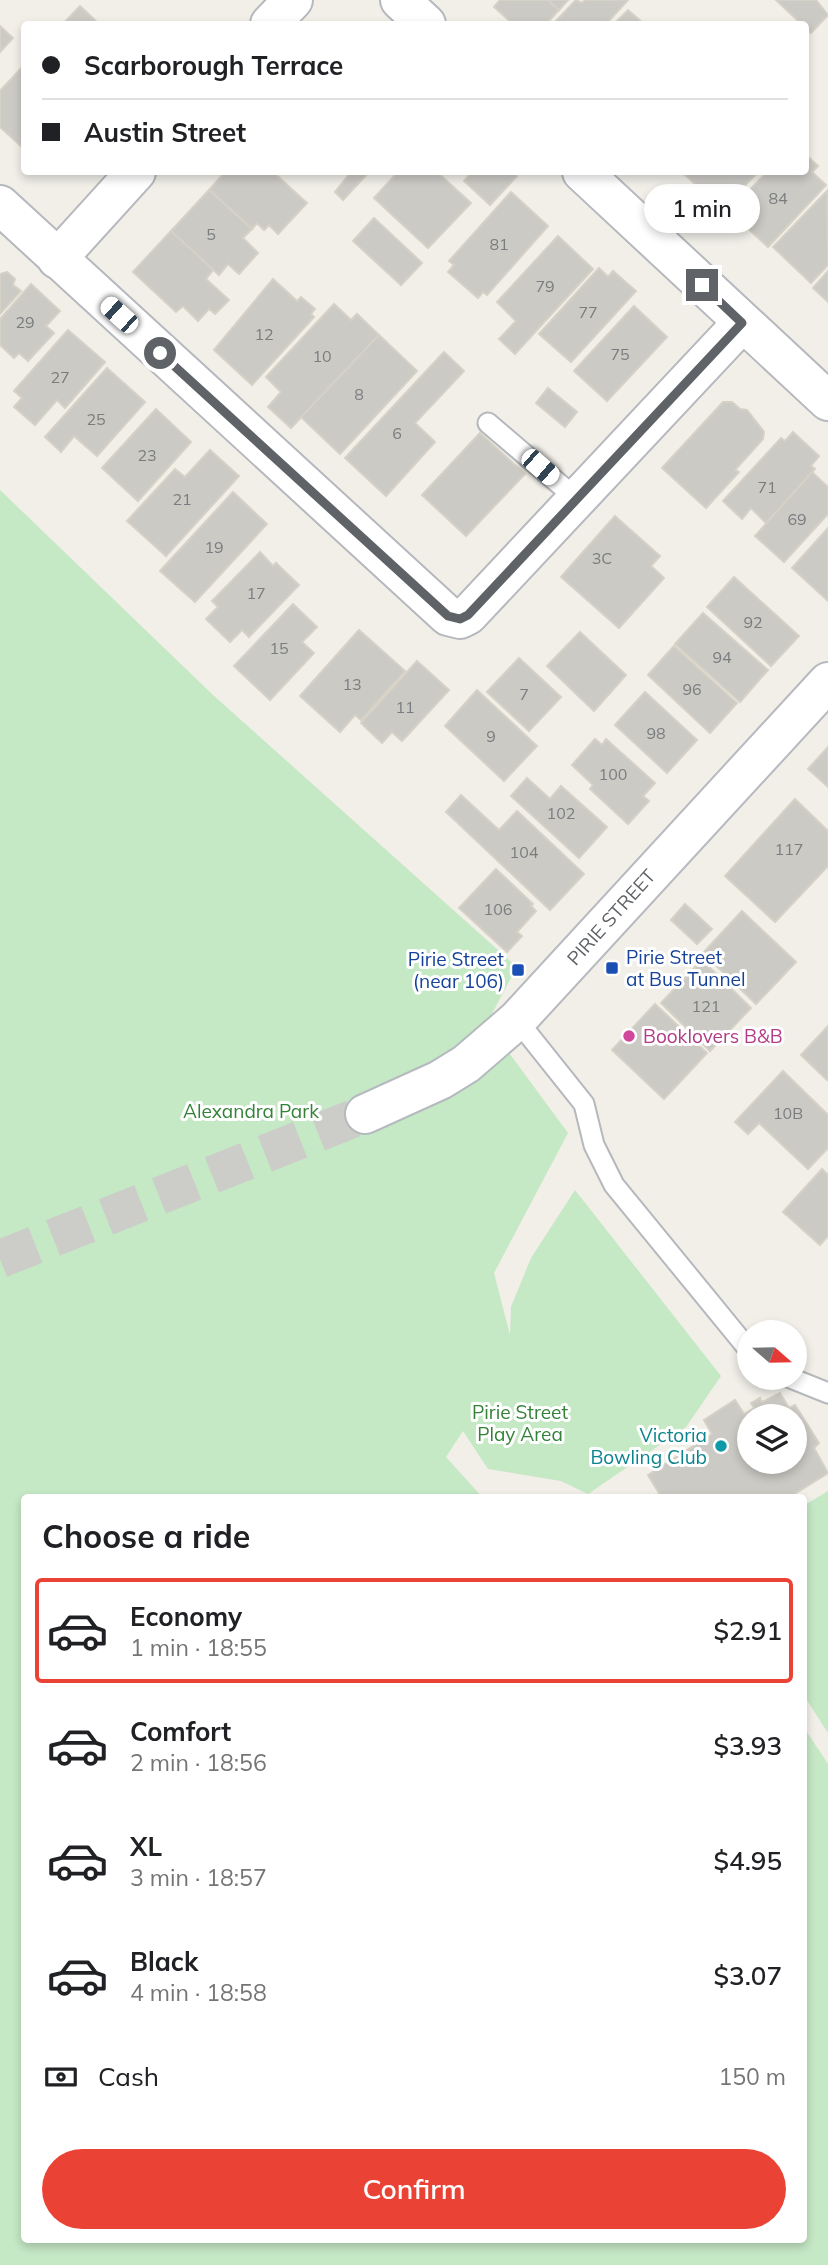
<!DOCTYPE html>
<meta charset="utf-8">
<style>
body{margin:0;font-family:Mulish,sans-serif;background:#f6f6f6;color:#202124;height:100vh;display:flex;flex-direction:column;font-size:26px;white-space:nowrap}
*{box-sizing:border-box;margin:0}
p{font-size:23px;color:#757577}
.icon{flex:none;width:38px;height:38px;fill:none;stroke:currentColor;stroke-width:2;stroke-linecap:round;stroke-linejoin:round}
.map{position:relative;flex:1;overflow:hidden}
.details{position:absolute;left:21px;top:1494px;width:786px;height:749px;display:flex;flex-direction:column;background:#fff;border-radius:7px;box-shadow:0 4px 10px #0003}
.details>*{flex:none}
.top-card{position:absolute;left:21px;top:21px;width:788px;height:154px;border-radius:7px;box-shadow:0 4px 10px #0003;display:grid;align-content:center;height:154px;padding:0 21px;background:#fff}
.needle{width:46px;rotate:110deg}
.buttons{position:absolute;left:737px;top:1320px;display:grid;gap:14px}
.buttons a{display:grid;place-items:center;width:70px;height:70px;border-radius:50%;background:#fff;box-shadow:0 4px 10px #0003;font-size:35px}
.end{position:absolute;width:32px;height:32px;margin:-16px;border:9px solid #5f6368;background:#fff;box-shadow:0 0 0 4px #fff}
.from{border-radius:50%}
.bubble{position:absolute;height:49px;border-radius:24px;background:#fff;box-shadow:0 4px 10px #0003;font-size:23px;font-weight:600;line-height:49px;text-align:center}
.car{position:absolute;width:21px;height:42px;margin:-21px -10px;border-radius:9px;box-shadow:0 0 5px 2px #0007;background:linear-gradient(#fff 24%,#345 0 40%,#fff 0 76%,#345 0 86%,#fff 0)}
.top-card b{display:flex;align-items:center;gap:24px;height:66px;font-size:26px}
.top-card b+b{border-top:2px solid #e0e0e0}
.top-card i{width:18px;height:18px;background:#202124}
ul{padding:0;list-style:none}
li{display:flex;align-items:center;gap:21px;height:105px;margin:0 14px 10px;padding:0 7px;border:4px solid transparent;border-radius:7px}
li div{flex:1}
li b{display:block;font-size:26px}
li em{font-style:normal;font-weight:600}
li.active{border-color:#ea4335}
li>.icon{width:63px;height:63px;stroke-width:1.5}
h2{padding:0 21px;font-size:32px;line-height:84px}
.pay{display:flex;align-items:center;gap:18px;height:77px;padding:0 21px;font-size:26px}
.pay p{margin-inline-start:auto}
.cta{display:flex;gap:14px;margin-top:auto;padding:14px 21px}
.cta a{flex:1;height:80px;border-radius:42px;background:#ea4335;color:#fff;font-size:28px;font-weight:600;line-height:80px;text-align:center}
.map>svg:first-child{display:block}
.green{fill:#c5e8c5}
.building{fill:#cccac5;stroke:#d6d1c6;stroke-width:2;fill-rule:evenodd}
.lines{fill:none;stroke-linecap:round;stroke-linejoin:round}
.secondary-tunnel{stroke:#ccccc8;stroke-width:38;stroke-dasharray:38 19;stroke-linecap:butt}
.lane-casing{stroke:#b5b8bc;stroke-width:23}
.street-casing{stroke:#b5b8bc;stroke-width:42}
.secondary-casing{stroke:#b6babf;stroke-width:42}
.lane{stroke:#fff;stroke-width:19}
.street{stroke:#fff;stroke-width:38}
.secondary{stroke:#fff;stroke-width:38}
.route{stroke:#5f6368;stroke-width:9}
.transit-dot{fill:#1a4fb4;stroke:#fff;stroke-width:2.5}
.hotel-dot{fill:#d1479c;stroke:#fff;stroke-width:2.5}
.culture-dot{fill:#0f9aa8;stroke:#fff;stroke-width:2.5}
.labels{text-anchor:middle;stroke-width:6;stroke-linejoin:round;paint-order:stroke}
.number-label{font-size:16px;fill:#7a7d7f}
.street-label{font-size:19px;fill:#5f6368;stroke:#fff}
.transit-label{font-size:19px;fill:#164399;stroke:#fff;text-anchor:start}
.hotel-label{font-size:19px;fill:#b23c85;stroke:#fff;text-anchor:start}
.park-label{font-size:19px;fill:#348238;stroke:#fff}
.culture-label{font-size:19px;fill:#0d838f;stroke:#fff;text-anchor:end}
</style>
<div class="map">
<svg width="828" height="2265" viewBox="0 0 828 2265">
<rect width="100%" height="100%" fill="#f1efe8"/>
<g class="green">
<path d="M 0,490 L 213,695 L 517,967 L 487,1023 L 568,1133 L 494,1273 L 510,1335 L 511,1307 L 531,1258 L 575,1190 L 721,1376 L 686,1427 L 588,1494 L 561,1481 L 488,1469 L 463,1431 L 446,1457 L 483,1498 L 24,1498 L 24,2240 L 803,2240 L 803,1726 L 828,1764 L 828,2265 L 0,2265 Z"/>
<path d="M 828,1491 L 828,1733 L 803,1694 L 803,1506 Z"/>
</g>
<g class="building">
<path d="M 500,0 L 548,0 L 559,10 L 546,24 L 513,24 L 494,7 Z"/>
<path d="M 548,0 L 568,0 L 559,10 Z"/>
<path d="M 576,0 L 582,3 L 585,0 L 628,0 L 606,24 L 553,24 Z"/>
<path d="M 776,0 L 816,0 L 828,15 L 811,33 Z"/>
<path d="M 80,6 L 99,24 L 63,24 Z"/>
<path d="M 628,10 L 644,24 L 614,24 Z"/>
<path d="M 0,26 L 13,38 L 0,52 Z"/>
<path d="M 24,65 L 24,149 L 0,127 L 0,91 Z"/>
<path d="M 805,154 L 818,166 L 812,172 L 826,185 L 768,247 L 729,211 L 767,172 L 805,172 Z"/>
<path d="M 225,172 L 273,172 L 307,203 L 278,234 L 269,225 L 264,230 L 257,223 L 252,229 L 209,190 Z"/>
<path d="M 351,172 L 369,172 L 343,200 L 335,192 Z"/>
<path d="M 398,172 L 437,172 L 471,203 L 428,248 L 374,198 Z"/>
<path d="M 472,172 L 512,172 L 517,176 L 490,205 L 464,181 Z"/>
<path d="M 682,172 L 758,172 L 722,209 Z"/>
<path d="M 209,190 L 252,229 L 243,238 L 258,253 L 239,274 L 228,264 L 219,275 L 171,231 Z"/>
<path d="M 827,191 L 828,265 L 811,283 L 773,247 Z"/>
<path d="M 511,192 L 548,226 L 487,295 L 483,292 L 478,298 L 448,272 L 454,265 L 449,261 Z"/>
<path d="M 374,218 L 422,263 L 401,285 L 353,241 Z"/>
<path d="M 171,231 L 213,270 L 206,279 L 229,300 L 215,314 L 209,309 L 198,321 L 183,306 L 176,312 L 133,272 Z"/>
<path d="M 558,236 L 593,269 L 515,354 L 499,339 L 516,321 L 497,302 Z"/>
<path d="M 599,268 L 608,277 L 613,271 L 636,291 L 571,362 L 539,334 Z"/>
<path d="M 828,271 L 828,302 L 813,288 Z"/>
<path d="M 7,272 L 15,279 L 13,285 L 21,291 L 0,314 L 0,274 Z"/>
<path d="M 273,279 L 297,301 L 301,297 L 315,309 L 311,314 L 314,317 L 252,385 L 214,350 Z"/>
<path d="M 31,284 L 60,311 L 46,326 L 54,333 L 28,361 L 19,353 L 14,358 L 0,345 L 0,319 Z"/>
<path d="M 334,304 L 351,320 L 357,314 L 379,335 L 291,428 L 268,407 L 281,392 L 266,377 Z"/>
<path d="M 634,306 L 667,337 L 607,401 L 574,371 Z"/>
<path d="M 68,330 L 105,362 L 65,408 L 57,400 L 35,425 L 14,407 L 22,398 L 14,391 Z"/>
<path d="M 379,335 L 417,371 L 340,454 L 301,417 Z"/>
<path d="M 444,352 L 464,371 L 415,423 L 435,442 L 386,496 L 345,458 Z"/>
<path d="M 107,368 L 145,402 L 97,456 L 74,436 L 61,452 L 45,437 Z"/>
<path d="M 548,388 L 577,412 L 565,427 L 536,403 Z"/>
<path d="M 723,402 L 732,402 L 740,409 L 747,410 L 764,432 L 763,439 L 735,470 L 739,472 L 706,508 L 662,468 Z"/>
<path d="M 156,409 L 191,442 L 138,501 L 102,468 Z"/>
<path d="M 793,432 L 819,456 L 811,466 L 815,469 L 766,523 L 751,508 L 742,519 L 723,501 L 781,438 L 785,441 Z"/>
<path d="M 480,433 L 525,474 L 466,536 L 422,495 Z"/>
<path d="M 210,450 L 239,476 L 166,556 L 127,521 L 175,469 L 185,477 Z"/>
<path d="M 812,472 L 828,487 L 828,514 L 784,562 L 755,536 Z"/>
<path d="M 233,492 L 267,524 L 195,602 L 160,571 Z"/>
<path d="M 615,516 L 660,556 L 651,566 L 664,578 L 619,628 L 561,577 Z"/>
<path d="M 828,528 L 828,601 L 792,568 Z"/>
<path d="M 260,552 L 273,566 L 276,563 L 299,585 L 249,637 L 242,630 L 230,642 L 206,619 L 218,607 L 212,601 Z"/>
<path d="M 734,577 L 799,636 L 771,666 L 707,607 Z"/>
<path d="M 293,604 L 317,627 L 302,642 L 314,653 L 270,700 L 234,666 Z"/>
<path d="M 703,613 L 768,670 L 740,702 L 675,644 Z"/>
<path d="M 359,630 L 405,671 L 361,720 L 355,715 L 340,732 L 300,696 Z"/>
<path d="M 580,632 L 626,675 L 594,711 L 547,666 Z"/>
<path d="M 674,646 L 737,703 L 710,733 L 648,675 Z"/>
<path d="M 519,658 L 561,697 L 529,731 L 487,692 Z"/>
<path d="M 417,661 L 449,690 L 402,741 L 392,732 L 382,743 L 361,723 Z"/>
<path d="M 477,690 L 537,746 L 504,781 L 445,726 Z"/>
<path d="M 645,692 L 697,740 L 667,773 L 615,725 Z"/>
<path d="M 595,739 L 602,745 L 606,739 L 655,783 L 643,796 L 649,801 L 628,824 L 590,789 L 593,785 L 572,765 Z"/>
<path d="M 828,747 L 828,787 L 808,769 Z"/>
<path d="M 527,778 L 550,799 L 561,786 L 607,827 L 579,858 L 511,796 Z"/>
<path d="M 461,795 L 499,830 L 517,811 L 584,874 L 550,910 L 446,812 Z"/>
<path d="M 795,799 L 828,831 L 828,866 L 775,922 L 725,876 Z"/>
<path d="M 496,869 L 533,904 L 531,906 L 536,911 L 517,932 L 522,936 L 507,952 L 459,908 Z"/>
<path d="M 685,904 L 712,929 L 697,944 L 671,920 Z"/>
<path d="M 742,911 L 796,962 L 756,1004 L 703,953 Z"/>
<path d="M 702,960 L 751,1008 L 710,1051 L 661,1003 Z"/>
<path d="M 655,1004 L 707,1053 L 664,1099 L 612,1050 Z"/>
<path d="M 828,1026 L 828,1078 L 827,1080 L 801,1055 Z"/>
<path d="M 783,1071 L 828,1115 L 828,1148 L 808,1169 L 759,1123 L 748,1134 L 735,1122 Z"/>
<path d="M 822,1169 L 828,1175 L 828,1236 L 820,1245 L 783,1212 Z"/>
<path d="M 780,1393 L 789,1408 L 795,1405 L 819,1443 L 814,1448 L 828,1473 L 788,1498 L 662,1498 L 648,1475 L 712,1434 L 704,1420 L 735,1400 L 744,1414 L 754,1408 L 751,1403 L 760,1398 L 762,1402 ZM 749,1416 L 794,1416 L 794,1461 L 749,1461 Z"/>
</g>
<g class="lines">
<path class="secondary-tunnel" d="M 0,1259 L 365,1114"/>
<g class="lane-casing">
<g id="lane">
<path d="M 488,423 L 578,500"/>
<path d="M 517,1020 L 584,1104 L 594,1145 L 614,1185 L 749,1350"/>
<path d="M 788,1377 L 828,1393"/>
</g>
</g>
<g class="street-casing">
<g id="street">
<path d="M 400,0 L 426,24"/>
<path d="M 270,24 L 293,0"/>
<path d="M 582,172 L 828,401"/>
<path d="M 0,205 L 448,616 L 460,619 L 468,615 L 742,323"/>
<path d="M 57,259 L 136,172"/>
</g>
</g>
<g class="secondary-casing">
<path id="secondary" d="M 365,1114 L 440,1080 L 466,1064 L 517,1020 L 828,682"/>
</g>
<use href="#lane" class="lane"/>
<use href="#street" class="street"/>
<use href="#secondary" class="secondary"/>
</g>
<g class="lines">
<path class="route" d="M 160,353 L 448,616 L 460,619 L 468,615 L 742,323 L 702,285"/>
</g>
<g class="transit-dot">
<rect x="605" y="961" width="14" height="14" rx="3.5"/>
<rect x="511" y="963" width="14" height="14" rx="3.5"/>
</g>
<circle class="hotel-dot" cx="629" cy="1036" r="7"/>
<circle class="culture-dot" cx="721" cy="1446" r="7"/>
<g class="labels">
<g class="number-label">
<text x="778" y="204">84</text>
<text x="211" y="240">5</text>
<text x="499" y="250">81</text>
<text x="545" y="292">79</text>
<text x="588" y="318">77</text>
<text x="25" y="328">29</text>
<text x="264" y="340">12</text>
<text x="620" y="360">75</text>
<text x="322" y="362">10</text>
<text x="60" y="383">27</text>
<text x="359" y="400">8</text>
<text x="96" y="425">25</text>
<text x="397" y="439">6</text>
<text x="147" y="461">23</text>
<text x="767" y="493">71</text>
<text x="182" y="505">21</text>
<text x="797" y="525">69</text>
<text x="214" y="553">19</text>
<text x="602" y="564">3C</text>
<text x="256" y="599">17</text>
<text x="753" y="628">92</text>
<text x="279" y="654">15</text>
<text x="722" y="663">94</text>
<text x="352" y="690">13</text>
<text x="692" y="695">96</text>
<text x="524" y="700">7</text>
<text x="405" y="713">11</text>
<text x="656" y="739">98</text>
<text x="491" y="742">9</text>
<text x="613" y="780">100</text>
<text x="561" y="819">102</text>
<text x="789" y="855">117</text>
<text x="524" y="858">104</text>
<text x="498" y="915">106</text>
<text x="706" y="1012">121</text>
<text x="788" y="1119">10B</text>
</g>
<g class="street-label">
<text transform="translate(611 917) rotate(-48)" y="7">PIRIE STREET</text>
</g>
<g class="transit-label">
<text x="626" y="964">Pirie Street<tspan x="626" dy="22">at Bus Tunnel</tspan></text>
<text x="504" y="966" text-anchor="end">Pirie Street<tspan x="504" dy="22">(near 106)</tspan></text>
</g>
<g class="hotel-label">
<text x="643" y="1043">Booklovers B&amp;B</text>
</g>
<g class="park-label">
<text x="251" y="1118">Alexandra Park</text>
<text x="520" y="1419">Pirie Street<tspan x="520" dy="22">Play Area</tspan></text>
</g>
<g class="culture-label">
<text x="707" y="1442">Victoria<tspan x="707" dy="22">Bowling Club</tspan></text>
</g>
</g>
</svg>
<div class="buttons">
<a><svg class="needle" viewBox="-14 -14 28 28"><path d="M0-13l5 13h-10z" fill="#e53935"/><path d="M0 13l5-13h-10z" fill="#757577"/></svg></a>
<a><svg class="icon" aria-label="layers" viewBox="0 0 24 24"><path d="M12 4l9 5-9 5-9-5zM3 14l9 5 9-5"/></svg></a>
</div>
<i class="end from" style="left:160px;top:353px"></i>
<i class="end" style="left:702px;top:285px"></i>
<div class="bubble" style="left:644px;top:184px;width:116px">1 min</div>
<i class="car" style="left:119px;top:315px;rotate:312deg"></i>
<i class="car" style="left:540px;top:467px;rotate:131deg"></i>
<div class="top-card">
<b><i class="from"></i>Scarborough Terrace</b>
<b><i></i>Austin Street</b>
</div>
<section class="details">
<h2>Choose a ride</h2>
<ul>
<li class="active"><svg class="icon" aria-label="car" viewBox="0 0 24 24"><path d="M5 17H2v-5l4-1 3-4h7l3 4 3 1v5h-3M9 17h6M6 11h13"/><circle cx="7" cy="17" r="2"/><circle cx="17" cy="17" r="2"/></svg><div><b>Economy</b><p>1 min · 18:55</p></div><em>$2.91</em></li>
<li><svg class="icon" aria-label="car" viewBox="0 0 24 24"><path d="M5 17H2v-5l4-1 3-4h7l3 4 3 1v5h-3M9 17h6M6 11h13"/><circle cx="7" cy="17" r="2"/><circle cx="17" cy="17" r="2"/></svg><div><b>Comfort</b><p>2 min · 18:56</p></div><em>$3.93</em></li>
<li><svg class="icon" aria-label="car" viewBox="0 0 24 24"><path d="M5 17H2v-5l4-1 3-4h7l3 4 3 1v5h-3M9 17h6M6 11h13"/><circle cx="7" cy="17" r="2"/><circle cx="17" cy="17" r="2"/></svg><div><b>XL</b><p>3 min · 18:57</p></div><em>$4.95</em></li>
<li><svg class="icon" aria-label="car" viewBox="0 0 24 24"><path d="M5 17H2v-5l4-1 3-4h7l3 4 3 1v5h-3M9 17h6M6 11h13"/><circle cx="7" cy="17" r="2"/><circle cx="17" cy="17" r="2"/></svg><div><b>Black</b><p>4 min · 18:58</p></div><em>$3.07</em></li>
</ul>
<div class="pay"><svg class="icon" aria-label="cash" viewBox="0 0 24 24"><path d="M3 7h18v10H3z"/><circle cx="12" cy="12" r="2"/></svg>Cash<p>150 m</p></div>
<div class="cta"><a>Confirm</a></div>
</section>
</div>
